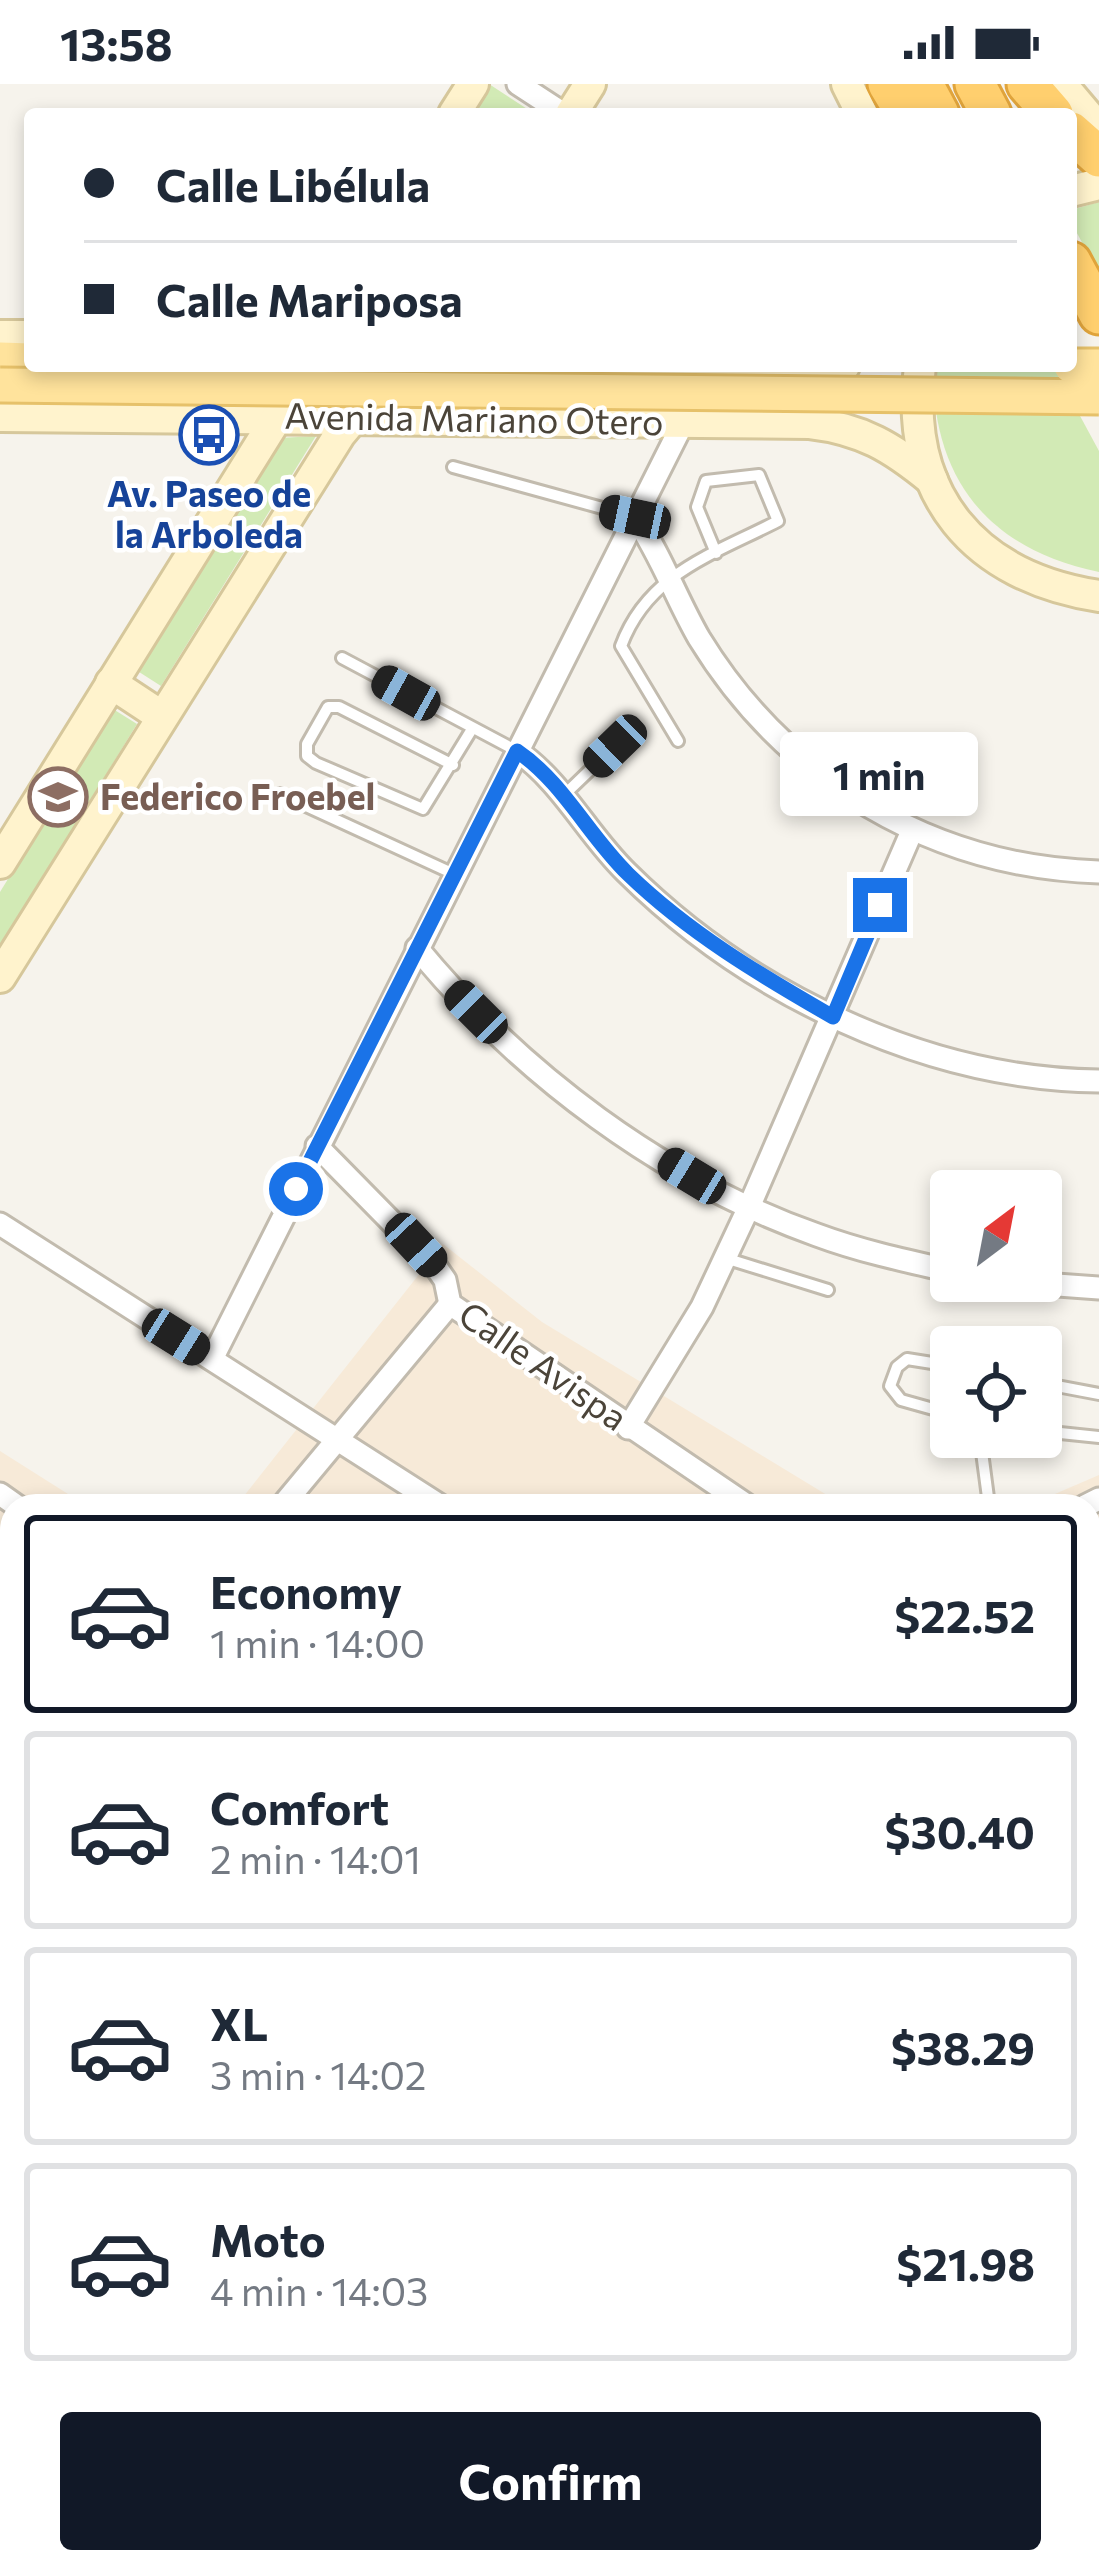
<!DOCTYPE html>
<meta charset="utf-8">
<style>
body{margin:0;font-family:Commissioner,sans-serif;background:#f2f2f3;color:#1f2937;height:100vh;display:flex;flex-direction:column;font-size:45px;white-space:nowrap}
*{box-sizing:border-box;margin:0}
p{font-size:39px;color:#747a83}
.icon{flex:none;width:66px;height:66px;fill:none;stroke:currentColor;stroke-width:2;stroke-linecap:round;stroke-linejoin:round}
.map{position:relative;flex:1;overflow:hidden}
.side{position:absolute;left:0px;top:1410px;width:1101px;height:1080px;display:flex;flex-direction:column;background:#fff;border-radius:36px 36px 0 0;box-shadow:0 6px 18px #0003}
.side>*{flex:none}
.guide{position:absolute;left:24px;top:24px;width:1053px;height:264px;border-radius:12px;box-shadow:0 6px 18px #0003;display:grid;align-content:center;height:264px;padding:0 60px;background:#fff}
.needle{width:78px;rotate:32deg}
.controls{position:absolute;left:930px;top:1086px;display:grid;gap:24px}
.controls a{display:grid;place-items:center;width:132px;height:132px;border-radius:12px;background:#fff;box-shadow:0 6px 18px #0003;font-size:60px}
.end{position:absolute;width:54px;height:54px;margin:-27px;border:15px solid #1a73e8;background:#fff;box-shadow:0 0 0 6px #fff}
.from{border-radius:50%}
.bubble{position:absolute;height:84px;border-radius:12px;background:#fff;box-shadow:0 6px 18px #0003;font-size:39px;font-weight:700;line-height:84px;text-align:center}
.car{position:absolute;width:36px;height:72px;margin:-36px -18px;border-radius:15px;box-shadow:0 0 9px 3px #0007;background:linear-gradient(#222 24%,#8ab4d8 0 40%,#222 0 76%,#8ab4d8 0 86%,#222 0)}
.guide b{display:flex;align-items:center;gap:42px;height:114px;font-size:45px}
.guide b+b{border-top:3px solid #e0e1e3}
.guide i{width:30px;height:30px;background:#1f2937}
ul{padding:21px 0 0;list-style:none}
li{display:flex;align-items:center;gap:36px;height:198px;margin:0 24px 18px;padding:0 36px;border:6px solid #e0e1e3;border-radius:12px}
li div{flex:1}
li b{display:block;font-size:45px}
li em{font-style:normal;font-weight:700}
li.selected{border-color:#111827}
li>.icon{width:108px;height:108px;stroke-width:1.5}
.primary-button{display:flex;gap:24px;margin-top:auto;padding:24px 60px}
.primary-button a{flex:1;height:138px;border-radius:12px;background:#111827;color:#fff;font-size:48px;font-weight:700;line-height:138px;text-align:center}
.status{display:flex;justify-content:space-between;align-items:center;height:84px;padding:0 60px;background:#fff;direction:ltr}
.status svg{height:33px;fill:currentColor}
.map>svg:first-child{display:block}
.commercial{fill:#f7ead8}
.green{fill:#d2eab5}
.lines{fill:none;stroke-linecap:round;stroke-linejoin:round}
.lane-casing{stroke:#c2bbae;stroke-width:16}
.street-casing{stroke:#c2bbae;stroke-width:27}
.secondary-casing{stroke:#d6c79b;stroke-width:36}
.primary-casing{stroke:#e6c16a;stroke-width:39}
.highway-casing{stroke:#e0a43c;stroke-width:45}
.lane{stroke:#fff;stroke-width:10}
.street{stroke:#fff;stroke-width:21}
.secondary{stroke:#fff3cd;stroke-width:30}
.primary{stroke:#ffe39c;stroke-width:33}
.highway{stroke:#ffcf6e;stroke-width:39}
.primary-bridge-casing{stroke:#e6c16a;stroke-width:39;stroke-linecap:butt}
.primary-bridge{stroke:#ffe39c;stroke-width:33}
.route{stroke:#1a73e8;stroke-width:15}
.labels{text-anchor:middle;stroke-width:9;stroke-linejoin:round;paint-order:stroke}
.street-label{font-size:36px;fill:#4b4439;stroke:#fff}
.transit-label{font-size:36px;font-weight:bold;fill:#164399;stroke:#fff}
.education-label{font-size:36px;font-weight:bold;fill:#785e54;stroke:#fff;text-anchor:start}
</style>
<div class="status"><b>13:58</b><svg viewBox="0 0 49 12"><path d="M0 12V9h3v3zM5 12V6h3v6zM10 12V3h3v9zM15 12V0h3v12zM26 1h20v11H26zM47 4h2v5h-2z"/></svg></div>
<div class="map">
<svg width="1099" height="2490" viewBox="0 0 1099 2490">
<rect width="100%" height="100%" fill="#f6f3ec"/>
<g class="commercial">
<path d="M 443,1160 L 542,1238 L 845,1422 L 236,1422 Z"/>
<path d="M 0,1367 L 87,1422 L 12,1422 L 12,2478 L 1089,2478 L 1089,1422 L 1027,1422 L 1099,1391 L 1099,2490 L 0,2490 Z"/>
</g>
<g class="green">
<path d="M 489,0 L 535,30 L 470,30 Z"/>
<path d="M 1099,118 L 1099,190 L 1071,138 L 1071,126 Z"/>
<path d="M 933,282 L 1053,282 L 1099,367 L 1099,488 C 988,465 932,395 933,282 Z"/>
<path d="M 316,352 L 161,602 L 136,586 L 279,354 Z"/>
<path d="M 113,625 L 137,640 L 0,864 L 0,808 Z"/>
</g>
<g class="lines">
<g class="lane-casing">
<g id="lane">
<path d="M 453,383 L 635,433"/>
<path d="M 342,574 L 517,667"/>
<path d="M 678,657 L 621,562 C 648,489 714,470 778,437 L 759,391 L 706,397 L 697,423 L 716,469"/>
<path d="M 453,681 L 339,623 L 328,623 L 307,660 L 307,672 L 316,679 L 423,725 L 472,645"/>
<path d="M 280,710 L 454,790"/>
<path d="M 563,712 L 615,662"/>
<path d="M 725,1174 L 828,1206"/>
<path d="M 951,1282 L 907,1275 L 897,1283 L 890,1302 L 901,1316 L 951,1330"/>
<path d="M 1041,1299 L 1099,1310"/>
<path d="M 1041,1347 L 1099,1353"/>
<path d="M 980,1353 L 989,1421"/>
<path d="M 460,2478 L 476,2490"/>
<path d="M 645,2478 L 661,2490"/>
</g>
</g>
<g class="street-casing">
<g id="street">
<path d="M 518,0 L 564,30"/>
<path d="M 635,433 C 661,471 676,514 699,554 C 786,696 933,783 1099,788"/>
<path d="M 517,667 C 562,698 587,750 626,788 C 748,909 925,995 1099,997"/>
<path d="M 417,864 C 521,990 662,1096 817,1151 C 860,1167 906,1177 951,1187"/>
<path d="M 317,1062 L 436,1183 L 445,1196 L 450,1220 L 748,1422"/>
<path d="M 0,1140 L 441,1422"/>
<path d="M 1001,1197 L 1099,1204"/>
<path d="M 212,1275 L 684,337"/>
<path d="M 628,1344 L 702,1223 L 749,1123 L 912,747"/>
<path d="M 0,1410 L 17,1422"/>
<path d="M 282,1422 L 450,1220"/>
<path d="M 1085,1422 L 1099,1415"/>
<path d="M 1089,1454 L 1099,1449"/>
<path d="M 1089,1619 L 1099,1627"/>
<path d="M 0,1677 L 12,1685"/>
<path d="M 0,1780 L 12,1765"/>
<path d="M 1089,1826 L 1099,1834"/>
<path d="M 0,1948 L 12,1956"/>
<path d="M 1089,2043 L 1099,2051"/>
<path d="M 0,2215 L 12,2222"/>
<path d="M 1089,2253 L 1099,2260"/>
<path d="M 0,2336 L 12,2319"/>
<path d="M 834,2478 L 850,2490"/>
<path d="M 1053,2478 L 1059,2490"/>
<path d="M 301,2490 L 309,2478"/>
</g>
</g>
<g class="secondary-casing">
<g id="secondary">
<path d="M 847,0 L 862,30"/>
<path d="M 1061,0 L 1099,45"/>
<path d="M 454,30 L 473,0"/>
<path d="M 571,30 L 590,0"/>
<path d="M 1071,107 L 1099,100"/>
<path d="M 0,252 L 30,252"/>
<path d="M 920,282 C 903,411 975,493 1099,512"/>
<path d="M 307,285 L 844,282"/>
<path d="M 0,332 L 810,339 C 862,345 892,363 932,396"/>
<path d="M 111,599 L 161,632"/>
<path d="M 0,779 L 309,282"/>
<path d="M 0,893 L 340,350 L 397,282"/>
<path d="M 1089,2408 L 1099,2395"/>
<path d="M 1027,2490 L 1036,2478"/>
<path d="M 1080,2490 L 1099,2465"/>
</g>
</g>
<g class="primary-casing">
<path id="primary" d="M 0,275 L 30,276"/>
</g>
<g class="highway-casing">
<g id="highway">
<path d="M 888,0 L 906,30"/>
<path d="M 923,0 L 939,30"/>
<path d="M 975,0 L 991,30"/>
<path d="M 1027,0 L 1053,30"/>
<path d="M 1071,48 L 1099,73"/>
<path d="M 1071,178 L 1099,230"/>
</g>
</g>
<use href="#lane" class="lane"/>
<use href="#street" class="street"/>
<use href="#secondary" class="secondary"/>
<use href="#primary" class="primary"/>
<use href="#highway" class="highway"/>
<g class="primary-bridge-casing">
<g id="primary-bridge">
<path d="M 1071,282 L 1099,282"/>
<path d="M 0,301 L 1099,313"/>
</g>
</g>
<use href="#primary-bridge" class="primary-bridge"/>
</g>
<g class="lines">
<path class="route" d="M 296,1105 L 517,667 C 563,698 588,751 628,790 C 689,849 760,891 833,933 L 880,821"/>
</g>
<defs>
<g id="bus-ring" transform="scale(3)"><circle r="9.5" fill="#fff" stroke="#1a4fb4" stroke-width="1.5"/><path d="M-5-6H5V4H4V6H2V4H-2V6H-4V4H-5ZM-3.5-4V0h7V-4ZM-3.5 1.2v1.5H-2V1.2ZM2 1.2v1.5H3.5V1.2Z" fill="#1a4fb4"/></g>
<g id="school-ring" transform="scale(3)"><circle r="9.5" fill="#fff" stroke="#8d6e63" stroke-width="1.5"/><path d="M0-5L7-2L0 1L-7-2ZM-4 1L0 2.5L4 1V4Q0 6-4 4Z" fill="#8d6e63"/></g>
</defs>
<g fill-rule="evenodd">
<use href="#bus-ring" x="209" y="351"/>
<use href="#school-ring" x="58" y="713"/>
</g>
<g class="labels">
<g class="street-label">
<text transform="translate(474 335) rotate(1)" y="13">Avenida Mariano Otero</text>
<text transform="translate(543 1282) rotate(35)" y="13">Calle Avispa</text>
</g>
<g class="transit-label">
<text x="209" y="423">Av. Paseo de<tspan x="209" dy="41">la Arboleda</tspan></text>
</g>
<g class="education-label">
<text x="100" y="726">Federico Froebel</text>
</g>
</g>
</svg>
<div class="controls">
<a><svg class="needle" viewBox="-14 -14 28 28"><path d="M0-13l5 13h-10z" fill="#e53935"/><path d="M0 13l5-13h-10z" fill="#747a83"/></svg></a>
<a><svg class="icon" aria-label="locate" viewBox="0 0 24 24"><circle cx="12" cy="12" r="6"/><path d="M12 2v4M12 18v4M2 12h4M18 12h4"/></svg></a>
</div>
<i class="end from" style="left:296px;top:1105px"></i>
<i class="end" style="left:880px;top:821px"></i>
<div class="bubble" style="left:780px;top:648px;width:198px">1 min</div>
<i class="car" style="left:635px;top:433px;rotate:282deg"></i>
<i class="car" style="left:406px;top:609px;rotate:299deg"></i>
<i class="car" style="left:615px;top:662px;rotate:226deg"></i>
<i class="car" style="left:476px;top:928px;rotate:315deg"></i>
<i class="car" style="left:692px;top:1092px;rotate:301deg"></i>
<i class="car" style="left:416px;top:1161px;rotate:137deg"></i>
<i class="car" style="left:176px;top:1253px;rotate:122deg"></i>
<div class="guide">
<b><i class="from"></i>Calle Libélula</b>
<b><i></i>Calle Mariposa</b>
</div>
<section class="side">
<ul>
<li class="selected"><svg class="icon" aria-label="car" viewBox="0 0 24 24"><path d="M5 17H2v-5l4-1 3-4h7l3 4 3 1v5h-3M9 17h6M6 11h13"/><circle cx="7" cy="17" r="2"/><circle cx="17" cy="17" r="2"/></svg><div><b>Economy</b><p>1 min · 14:00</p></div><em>$22.52</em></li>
<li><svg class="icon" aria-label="car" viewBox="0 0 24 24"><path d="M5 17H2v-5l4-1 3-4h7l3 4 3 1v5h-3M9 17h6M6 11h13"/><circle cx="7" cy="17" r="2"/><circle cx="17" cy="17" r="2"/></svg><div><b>Comfort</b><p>2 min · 14:01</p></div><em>$30.40</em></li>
<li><svg class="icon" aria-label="car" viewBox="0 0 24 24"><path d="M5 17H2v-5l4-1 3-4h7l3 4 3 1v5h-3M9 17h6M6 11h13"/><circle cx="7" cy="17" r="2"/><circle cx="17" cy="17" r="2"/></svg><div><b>XL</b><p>3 min · 14:02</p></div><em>$38.29</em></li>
<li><svg class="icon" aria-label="car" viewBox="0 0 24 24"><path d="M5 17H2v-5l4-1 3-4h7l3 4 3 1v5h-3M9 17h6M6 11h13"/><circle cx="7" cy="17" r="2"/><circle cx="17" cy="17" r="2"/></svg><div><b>Moto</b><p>4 min · 14:03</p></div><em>$21.98</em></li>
</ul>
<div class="primary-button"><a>Confirm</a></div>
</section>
</div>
